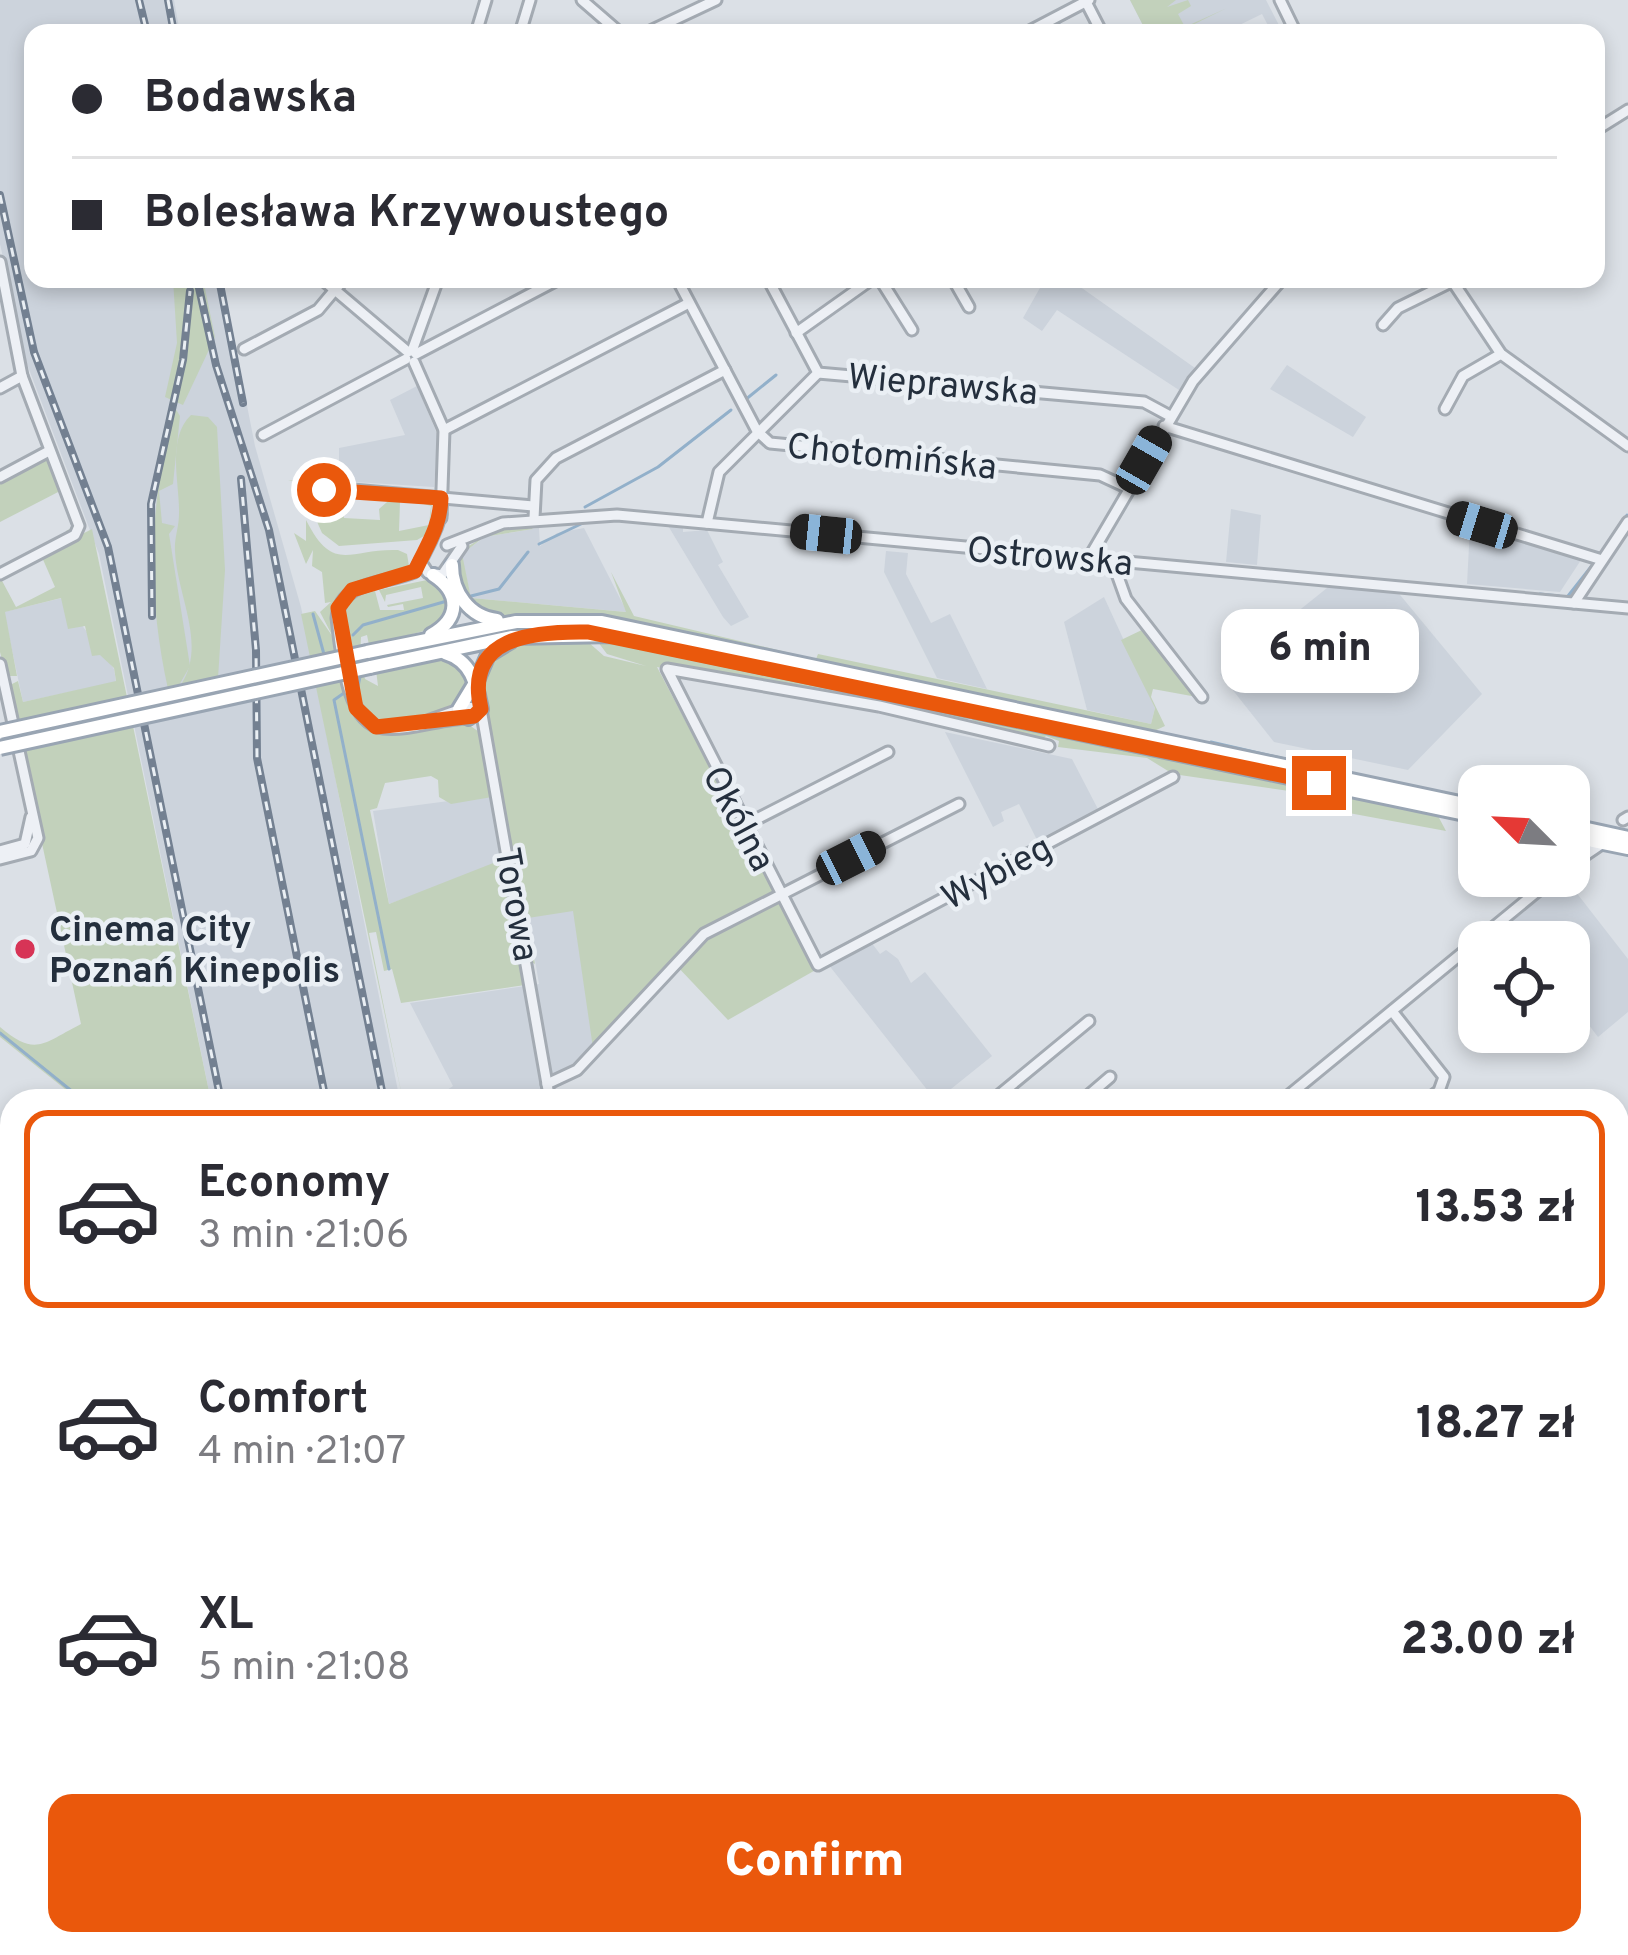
<!DOCTYPE html>
<meta charset="utf-8">
<style>
body{margin:0;font-family:Overpass,sans-serif;background:#f2f2f3;color:#2b2b33;height:100vh;display:flex;flex-direction:column;font-size:45px;white-space:nowrap}
*{box-sizing:border-box;margin:0}
p{font-size:39px;color:#7c7c81}
.icon{flex:none;width:66px;height:66px;fill:none;stroke:currentColor;stroke-width:2;stroke-linecap:round;stroke-linejoin:round}
.map{position:relative;flex:1;overflow:hidden}
.panel{position:absolute;left:0px;top:1089px;width:1629px;height:867px;display:flex;flex-direction:column;background:#fff;border-radius:36px 36px 0 0;box-shadow:0 6px 18px #0003}
.panel>*{flex:none}
.top-card{position:absolute;left:24px;top:24px;width:1581px;height:264px;border-radius:24px;box-shadow:0 6px 18px #0003;display:grid;align-content:center;height:264px;padding:0 48px;background:#fff}
.needle{width:78px;rotate:294deg}
.tools{position:absolute;left:1458px;top:765px;display:grid;gap:24px}
.tools a{display:grid;place-items:center;width:132px;height:132px;border-radius:24px;background:#fff;box-shadow:0 6px 18px #0003;font-size:60px}
.end{position:absolute;width:54px;height:54px;margin:-27px;border:15px solid #ea580c;background:#fff;box-shadow:0 0 0 6px #fff}
.from{border-radius:50%}
.bubble{position:absolute;height:84px;border-radius:24px;background:#fff;box-shadow:0 6px 18px #0003;font-size:39px;font-weight:800;line-height:84px;text-align:center}
.car{position:absolute;width:36px;height:72px;margin:-36px -18px;border-radius:15px;box-shadow:0 0 9px 3px #0007;background:linear-gradient(#222 24%,#8ab4d8 0 40%,#222 0 76%,#8ab4d8 0 86%,#222 0)}
.top-card b{display:flex;align-items:center;gap:42px;height:114px;font-size:45px}
.top-card b+b{border-top:3px solid #e1e1e2}
.top-card i{width:30px;height:30px;background:#2b2b33}
ul{padding:21px 0 0;list-style:none}
li{display:flex;align-items:center;gap:36px;height:198px;margin:0 24px 18px;padding:0 24px;border:6px solid transparent;border-radius:24px}
li div{flex:1}
li b{display:block;font-size:45px}
li em{font-style:normal;font-weight:800}
li.active{border-color:#ea580c}
li>.icon{width:108px;height:108px;stroke-width:1.5}
.primary-button{display:flex;gap:24px;margin-top:auto;padding:24px 48px}
.primary-button a{flex:1;height:138px;border-radius:24px;background:#ea580c;color:#fff;font-size:48px;font-weight:800;line-height:138px;text-align:center}
.map>svg:first-child{display:block}
.built{fill:#ccd3dc}
.green{fill:#c2d1bb}
.lines{fill:none;stroke-linecap:round;stroke-linejoin:round}
.stream{stroke:#92b0ca;stroke-width:3}
.minor-casing{stroke:#a4abb3;stroke-width:15}
.major-casing{stroke:#99a5b3;stroke-width:18}
.minor{stroke:#edf0f5;stroke-width:9}
.major{stroke:#fff;stroke-width:12}
.rail-casing{stroke:#738091;stroke-width:8}
.rail{stroke:#eaeff4;stroke-width:3;stroke-dasharray:9;stroke-linecap:butt}
.major-bridge-casing{stroke:#99a5b3;stroke-width:18;stroke-linecap:butt}
.major-bridge{stroke:#fff;stroke-width:12}
.route{stroke:#ea580c;stroke-width:15}
.poi-dot{fill:#d73456;stroke:#eaeff4;stroke-width:4.5}
.labels{text-anchor:middle;stroke-width:9;stroke-linejoin:round;paint-order:stroke}
.street-label{font-size:36px;fill:#242f3d;stroke:#eaeff4}
.poi-label{font-size:36px;font-weight:bold;fill:#242f3d;stroke:#eaeff4;text-anchor:start}
</style>
<div class="map">
<svg width="1628" height="1955" viewBox="0 0 1628 1955">
<rect width="100%" height="100%" fill="#dbe0e6"/>
<g class="built">
<path d="M 0,0 L 174,0 L 180,33 L 33,33 L 33,279 L 222,279 L 255,446 L 301,607 L 400,1101 L 211,1101 L 99,554 L 27,364 L 0,244 Z"/>
<path d="M 1130,0 L 1266,0 L 1283,33 L 1272,33 L 1262,14 L 1223,33 L 1147,33 Z"/>
<path d="M 1045,279 L 1069,279 L 1195,368 L 1179,390 L 1057,310 L 1042,331 L 1023,318 Z"/>
<path d="M 1287,365 L 1366,417 L 1353,437 L 1270,389 Z"/>
<path d="M 417,386 L 438,436 L 434,487 L 339,481 L 339,448 L 405,435 L 390,400 Z"/>
<path d="M 1231,509 L 1261,515 L 1257,565 L 1226,562 Z"/>
<path d="M 667,524 L 683,524 L 683,532 L 707,530 L 723,562 L 718,565 L 749,617 L 731,626 L 723,617 Z"/>
<path d="M 1470,527 L 1537,547 L 1581,560 L 1560,592 L 1467,584 Z"/>
<path d="M 539,528 L 540,546 L 557,533 L 584,528 L 627,612 L 471,598 L 461,554 L 485,537 Z"/>
<path d="M 886,551 L 908,553 L 906,574 L 931,623 L 950,614 L 987,689 L 937,678 L 884,572 Z"/>
<path d="M 1332,584 L 1396,590 L 1482,694 L 1408,770 L 1274,742 L 1220,674 Z"/>
<path d="M 1104,597 L 1155,708 L 1151,724 L 1087,710 L 1064,622 Z"/>
<path d="M 62,598 L 114,669 L 116,682 L 23,702 L 4,612 Z"/>
<path d="M 558,677 L 594,1043 L 546,1101 L 431,1101 L 453,1086 L 410,1003 L 539,984 L 528,918 Z"/>
<path d="M 945,732 L 1072,759 L 1100,813 L 1039,844 L 1019,804 L 1001,812 L 1004,821 L 993,827 Z"/>
<path d="M 494,795 L 501,863 L 389,904 L 373,811 Z"/>
<path d="M 1565,878 L 1628,959 L 1628,1012 L 1598,1037 L 1569,999 L 1569,942 L 1523,942 L 1510,923 Z"/>
<path d="M 871,942 L 880,954 L 886,950 L 898,959 L 911,983 L 925,972 L 992,1056 L 936,1101 L 828,964 Z"/>
<path d="M 0,1274 L 12,1288 L 12,1450 L 0,1452 Z"/>
<path d="M 12,1892 L 12,1944 L 299,1944 L 305,1955 L 0,1955 L 0,1897 Z"/>
</g>
<g class="green">
<path d="M 1130,0 L 1176,0 L 1167,7 L 1188,0 L 1191,6 L 1178,14 L 1185,27 L 1227,8 L 1176,33 L 1147,33 Z"/>
<path d="M 173,279 L 203,279 L 215,337 L 183,405 L 165,397 L 177,343 Z"/>
<path d="M 175,408 L 180,416 L 173,484 L 159,491 L 162,523 L 175,526 L 169,534 L 190,666 L 178,687 L 168,689 C 147,592 148,507 175,408 Z"/>
<path d="M 191,415 L 208,417 L 217,427 L 225,570 L 218,678 L 180,686 C 208,645 177,597 175,551 C 174,539 179,527 179,514 C 180,484 166,439 191,415 Z"/>
<path d="M 49,455 L 77,526 L 68,535 L 66,531 L 75,526 L 62,490 L 0,522 L 0,479 Z"/>
<path d="M 288,480 L 308,482 L 312,499 L 329,492 L 340,495 L 344,518 L 380,520 L 379,509 L 394,496 L 408,499 L 400,502 L 399,531 L 429,525 L 431,506 L 420,503 L 432,502 L 429,533 L 417,540 L 339,546 L 322,533 L 300,483 Z"/>
<path d="M 306,520 C 334,575 349,548 398,550 L 407,554 L 409,566 L 340,593 L 332,614 L 340,650 L 333,645 L 334,652 L 310,657 L 301,614 L 315,611 L 333,637 L 320,612 L 331,602 L 325,603 L 322,572 L 312,566 L 313,550 L 306,564 L 294,533 L 306,541 Z"/>
<path d="M 527,524 L 533,529 L 484,537 L 462,554 L 471,598 L 626,612 L 611,572 L 634,616 L 816,659 L 818,654 L 1151,724 L 1155,708 L 1121,640 L 1146,628 L 1197,697 L 1153,689 L 1151,697 L 1165,726 L 1152,732 L 600,615 L 494,618 L 468,602 L 454,569 L 459,552 L 496,529 Z"/>
<path d="M 92,529 L 211,1101 L 80,1101 L 0,1037 L 0,1027 C 36,1057 42,1044 81,1024 L 8,686 L 18,681 L 23,702 L 116,681 L 114,668 L 100,655 L 92,656 L 85,626 L 68,629 L 61,598 L 5,612 L 17,676 L 6,676 L 0,652 L 0,577 L 16,607 L 55,587 L 41,555 Z"/>
<path d="M 427,580 L 447,595 L 449,611 L 428,630 L 369,645 L 367,635 L 361,637 L 360,658 L 524,624 L 551,626 L 445,647 L 443,643 L 361,664 L 365,679 L 378,686 L 376,670 L 452,656 L 471,682 L 462,705 L 398,722 L 374,720 L 358,697 L 343,610 L 350,599 L 375,591 L 380,610 L 404,610 L 403,604 L 388,607 L 387,605 L 423,598 L 421,587 L 386,595 L 385,602 L 379,590 Z"/>
<path d="M 531,641 L 587,641 L 604,656 L 646,666 L 607,654 L 598,642 L 654,646 L 965,714 L 968,719 L 965,724 L 657,667 L 776,893 L 695,938 L 593,1048 L 573,911 L 528,918 L 535,964 L 530,961 L 480,689 C 489,660 500,647 531,641 Z"/>
<path d="M 346,680 L 357,718 L 376,731 L 465,722 L 482,734 L 492,797 L 451,804 L 439,797 L 438,780 L 431,776 L 385,783 L 377,808 L 370,810 L 389,904 L 506,858 L 525,985 L 401,1003 L 392,969 L 384,971 L 376,932 L 369,933 L 403,1101 L 316,687 Z"/>
<path d="M 970,712 L 1437,814 L 1446,831 L 1338,811 L 1303,793 L 1173,774 L 1147,758 L 1058,747 L 1059,741 L 1046,736 L 1041,741 L 974,726 Z"/>
<path d="M 777,900 L 819,968 L 728,1020 L 675,964 L 694,944 Z"/>
</g>
<g class="lines">
<g class="stream">
<path d="M 1072,4 L 1079,0"/>
<path d="M 1066,7 L 1069,6"/>
<path d="M 1072,15 L 1086,8"/>
<path d="M 1065,19 L 1069,17"/>
<path d="M 1054,25 L 1060,22"/>
<path d="M 1041,32 L 1048,28"/>
<path d="M 745,400 L 776,375"/>
<path d="M 585,507 L 658,467 L 731,410"/>
<path d="M 1618,528 L 1627,515"/>
<path d="M 539,544 L 583,523"/>
<path d="M 1601,554 L 1614,535"/>
<path d="M 1540,594 L 1559,596"/>
<path d="M 471,596 L 499,589 L 528,552"/>
<path d="M 1568,596 L 1594,563"/>
<path d="M 313,614 L 325,658"/>
<path d="M 353,635 L 363,625 L 447,601"/>
<path d="M 357,691 L 360,677"/>
<path d="M 344,693 L 334,700 L 389,969"/>
<path d="M 1211,742 L 1298,762"/>
<path d="M 0,1033 L 84,1101"/>
<path d="M 417,1091 L 420,1101"/>
<path d="M 1251,1944 L 1274,1955"/>
</g>
<g class="minor-casing">
<g id="minor">
<path d="M 582,0 L 620,33"/>
<path d="M 1280,0 L 1296,33"/>
<path d="M 1086,2 L 1102,33"/>
<path d="M 476,33 L 486,0"/>
<path d="M 520,33 L 530,0"/>
<path d="M 646,33 L 716,0"/>
<path d="M 1026,33 L 1089,0"/>
<path d="M 1596,130 L 1628,110"/>
<path d="M 0,262 L 22,376 L 79,526 L 75,535 L 0,574"/>
<path d="M 322,279 L 408,352"/>
<path d="M 677,279 L 757,431 L 770,443 L 1100,475 L 1128,488"/>
<path d="M 768,279 L 818,373 L 1144,402 L 1170,416"/>
<path d="M 880,279 L 912,330"/>
<path d="M 953,279 L 969,307"/>
<path d="M 1451,279 L 1501,354 L 1628,446"/>
<path d="M 1383,325 L 1398,308 L 1453,281"/>
<path d="M 796,333 L 872,279"/>
<path d="M 244,349 L 318,310 L 344,279"/>
<path d="M 412,351 L 438,279"/>
<path d="M 416,354 L 559,279"/>
<path d="M 414,362 L 444,430 L 441,518"/>
<path d="M 0,388 L 22,376"/>
<path d="M 1445,409 L 1463,376 L 1501,354"/>
<path d="M 1164,426 L 1602,560"/>
<path d="M 444,430 L 689,303"/>
<path d="M 263,435 L 406,359"/>
<path d="M 0,477 L 49,451"/>
<path d="M 326,488 L 313,495 L 308,491 L 308,486 L 533,506"/>
<path d="M 441,514 C 435,535 425,554 414,572 C 386,584 340,580 337,618 C 341,648 345,724 383,728 C 410,731 442,718 470,718"/>
<path d="M 534,518 L 536,480 L 556,458 L 725,370"/>
<path d="M 707,523 L 719,472 L 818,373"/>
<path d="M 447,545 L 503,523 L 617,515 L 1628,608"/>
<path d="M 1089,558 L 1193,381 L 1282,279"/>
<path d="M 1112,560 L 1126,599 L 1202,697"/>
<path d="M 420,561 L 428,573 L 442,575 L 462,546"/>
<path d="M 1574,603 L 1628,522"/>
<path d="M 0,664 L 38,838 L 31,851 L 0,859"/>
<path d="M 430,720 L 467,707 L 481,709 L 550,1101"/>
<path d="M 1049,746 L 879,706 L 667,669 L 818,965 L 1173,777"/>
<path d="M 1623,820 L 1628,817"/>
<path d="M 745,825 L 888,752"/>
<path d="M 0,851 L 25,844 L 31,817"/>
<path d="M 1569,866 L 1600,845"/>
<path d="M 1392,1011 L 1444,1077 L 1439,1091 L 1426,1101"/>
<path d="M 547,1084 L 577,1070 L 704,934 L 959,804"/>
<path d="M 992,1101 L 1089,1021"/>
<path d="M 1082,1101 L 1110,1077"/>
<path d="M 1282,1101 L 1556,876"/>
<path d="M 1617,1242 L 1628,1252"/>
<path d="M 0,1251 L 4,1255"/>
<path d="M 1617,1609 L 1628,1610"/>
<path d="M 0,1885 L 12,1886"/>
<path d="M 1141,1955 L 1152,1944"/>
</g>
</g>
<g class="major-casing">
<g id="major">
<path d="M 452,565 C 452,592 469,617 497,620"/>
<path d="M 431,635 C 460,619 461,593 433,575"/>
<path d="M 367,652 L 516,622 L 602,622 L 1479,807"/>
<path d="M 445,653 C 472,661 476,684 481,709 L 468,718"/>
<path d="M 370,667 L 511,637 L 614,635 L 1479,817"/>
<path d="M 476,683 L 488,655 L 511,641"/>
<path d="M 459,709 L 473,686"/>
<path d="M 1569,825 L 1628,838"/>
<path d="M 1569,836 L 1628,848"/>
</g>
</g>
<use href="#minor" class="minor"/>
<use href="#major" class="major"/>
<g class="rail-casing">
<g id="rail">
<path d="M 139,0 L 147,33"/>
<path d="M 168,0 L 174,33"/>
<path d="M 0,195 L 34,352 L 108,547 L 221,1101"/>
<path d="M 197,279 L 216,365 L 269,530 L 384,1101"/>
<path d="M 219,279 L 243,403"/>
<path d="M 241,479 L 256,650 L 257,758 L 326,1101"/>
<path d="M 152,616 L 151,504 L 183,360 L 190,291"/>
<path d="M 318,1944 L 322,1955"/>
<path d="M 389,1944 L 391,1955"/>
<path d="M 458,1955 L 459,1944"/>
</g>
</g>
<use href="#rail" class="rail"/>
<g class="major-bridge-casing">
<g id="major-bridge">
<path d="M 0,732 L 367,652"/>
<path d="M 0,748 L 370,667"/>
</g>
</g>
<use href="#major-bridge" class="major-bridge"/>
</g>
<g class="lines">
<path class="route" d="M 324,490 L 441,498 C 440,528 427,545 415,571 L 352,590 L 338,608 L 356,708 L 376,727 L 474,716 L 481,709 C 464,636 533,631 588,632 L 1319,783"/>
</g>
<circle class="poi-dot" cx="25" cy="949" r="12"/>
<g class="labels">
<g class="street-label">
<text transform="translate(943 383) rotate(5)" y="13">Wieprawska</text>
<text transform="translate(892 455) rotate(6)" y="13">Chotomińska</text>
<text transform="translate(1050 555) rotate(5)" y="13">Ostrowska</text>
<text transform="translate(740 818) rotate(62)" y="13">Okólna</text>
<text transform="translate(996 871) rotate(-28)" y="13">Wybieg</text>
<text transform="translate(518 904) rotate(80)" y="13">Torowa</text>
</g>
<g class="poi-label">
<text x="49" y="941">Cinema City<tspan x="49" dy="41">Poznań Kinepolis</tspan></text>
</g>
</g>
</svg>
<div class="tools">
<a><svg class="needle" viewBox="-14 -14 28 28"><path d="M0-13l5 13h-10z" fill="#e53935"/><path d="M0 13l5-13h-10z" fill="#7c7c81"/></svg></a>
<a><svg class="icon" aria-label="locate" viewBox="0 0 24 24"><circle cx="12" cy="12" r="6"/><path d="M12 2v4M12 18v4M2 12h4M18 12h4"/></svg></a>
</div>
<i class="end from" style="left:324px;top:490px"></i>
<i class="end" style="left:1319px;top:783px"></i>
<div class="bubble" style="left:1221px;top:609px;width:198px">6 min</div>
<i class="car" style="left:1144px;top:460px;rotate:30deg"></i>
<i class="car" style="left:1482px;top:525px;rotate:287deg"></i>
<i class="car" style="left:826px;top:534px;rotate:276deg"></i>
<i class="car" style="left:851px;top:858px;rotate:63deg"></i>
<div class="top-card">
<b><i class="from"></i>Bodawska</b>
<b><i></i>Bolesława Krzywoustego</b>
</div>
<section class="panel">
<ul>
<li class="active"><svg class="icon" aria-label="car" viewBox="0 0 24 24"><path d="M5 17H2v-5l4-1 3-4h7l3 4 3 1v5h-3M9 17h6M6 11h13"/><circle cx="7" cy="17" r="2"/><circle cx="17" cy="17" r="2"/></svg><div><b>Economy</b><p>3 min · 21:06</p></div><em>13.53 zł</em></li>
<li><svg class="icon" aria-label="car" viewBox="0 0 24 24"><path d="M5 17H2v-5l4-1 3-4h7l3 4 3 1v5h-3M9 17h6M6 11h13"/><circle cx="7" cy="17" r="2"/><circle cx="17" cy="17" r="2"/></svg><div><b>Comfort</b><p>4 min · 21:07</p></div><em>18.27 zł</em></li>
<li><svg class="icon" aria-label="car" viewBox="0 0 24 24"><path d="M5 17H2v-5l4-1 3-4h7l3 4 3 1v5h-3M9 17h6M6 11h13"/><circle cx="7" cy="17" r="2"/><circle cx="17" cy="17" r="2"/></svg><div><b>XL</b><p>5 min · 21:08</p></div><em>23.00 zł</em></li>
</ul>
<div class="primary-button"><a>Confirm</a></div>
</section>
</div>
